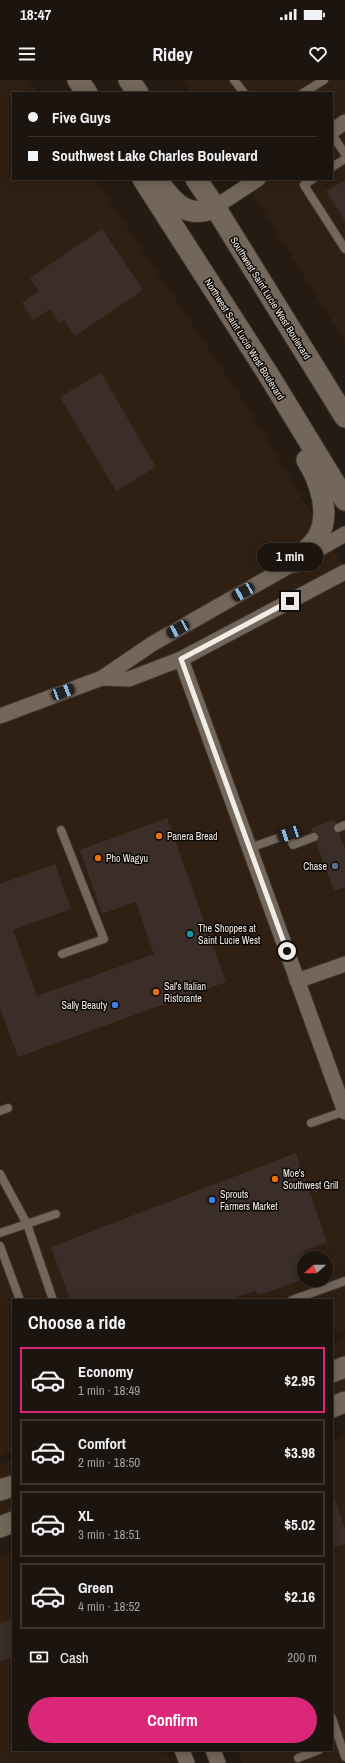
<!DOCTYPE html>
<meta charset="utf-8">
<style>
body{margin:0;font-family:"Archivo Narrow",sans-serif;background:#29211c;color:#f1f3f6;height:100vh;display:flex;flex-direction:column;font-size:15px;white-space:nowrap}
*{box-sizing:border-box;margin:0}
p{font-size:13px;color:#a09e9e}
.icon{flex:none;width:22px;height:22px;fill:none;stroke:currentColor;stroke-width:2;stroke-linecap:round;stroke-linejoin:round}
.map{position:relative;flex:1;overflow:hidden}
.sheet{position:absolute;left:12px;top:1219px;width:321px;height:452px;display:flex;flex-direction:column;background:#1c140e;border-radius:0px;box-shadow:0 2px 10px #0003,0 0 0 1px #3a332e}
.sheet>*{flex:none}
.guide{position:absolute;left:12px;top:12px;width:321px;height:88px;border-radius:0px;box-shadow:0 2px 10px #0003,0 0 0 1px #3a332e;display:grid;align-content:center;height:88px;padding:0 16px;background:#1c140e}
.needle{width:26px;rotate:249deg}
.tools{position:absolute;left:297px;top:1171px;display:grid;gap:8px}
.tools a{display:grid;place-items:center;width:36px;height:36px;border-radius:50%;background:#1c140e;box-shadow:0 2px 10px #0003,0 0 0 1px #3a332e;font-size:20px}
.end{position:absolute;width:18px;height:18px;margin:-9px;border:5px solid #f3ece6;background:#111;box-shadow:0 0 0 2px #111}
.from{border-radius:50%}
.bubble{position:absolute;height:28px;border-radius:14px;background:#1c140e;box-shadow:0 2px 10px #0003,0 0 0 1px #3a332e;font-size:13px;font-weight:700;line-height:28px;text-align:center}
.car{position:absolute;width:12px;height:24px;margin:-12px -6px;border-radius:5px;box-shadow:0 0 3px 1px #0007;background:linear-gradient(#222 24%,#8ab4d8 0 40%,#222 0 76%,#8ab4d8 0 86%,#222 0)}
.guide b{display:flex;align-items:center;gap:14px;height:38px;font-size:15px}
.guide b+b{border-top:1px solid #3a332e}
.guide i{width:10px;height:10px;background:#f1f3f6}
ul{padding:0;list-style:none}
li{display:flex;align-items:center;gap:12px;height:66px;margin:0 8px 6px;padding:0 8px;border:2px solid #3a332e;border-radius:0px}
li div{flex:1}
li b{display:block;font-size:15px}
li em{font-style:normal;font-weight:700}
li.selected{border-color:#db2777}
li>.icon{width:36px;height:36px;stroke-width:1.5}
h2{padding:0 16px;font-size:18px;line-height:48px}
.pay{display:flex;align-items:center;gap:10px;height:44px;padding:0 16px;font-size:15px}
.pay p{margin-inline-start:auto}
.cta{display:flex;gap:8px;margin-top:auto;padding:8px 16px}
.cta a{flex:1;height:46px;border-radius:24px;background:#db2777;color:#fff;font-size:16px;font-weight:700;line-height:46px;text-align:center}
.status{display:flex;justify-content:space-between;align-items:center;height:28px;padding:0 20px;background:#1c140e;direction:ltr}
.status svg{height:11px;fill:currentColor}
header{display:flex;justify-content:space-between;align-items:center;height:52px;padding:0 16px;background:#1c140e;font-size:18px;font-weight:700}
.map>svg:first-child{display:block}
.built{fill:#302013;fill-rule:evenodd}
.building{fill:#3b2d28}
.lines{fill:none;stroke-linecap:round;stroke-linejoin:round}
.lane-casing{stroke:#3c342f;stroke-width:10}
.street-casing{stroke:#3c342f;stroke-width:17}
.secondary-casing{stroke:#3c342f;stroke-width:23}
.lane{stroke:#73665b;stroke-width:8}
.street{stroke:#73665b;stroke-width:15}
.secondary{stroke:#73665b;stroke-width:21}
.route{stroke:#f3ece6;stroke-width:5}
.food-dot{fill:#e8710a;stroke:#0b0704;stroke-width:1.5}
.service-dot{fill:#5c6f8a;stroke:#0b0704;stroke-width:1.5}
.culture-dot{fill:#0f9aa8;stroke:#0b0704;stroke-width:1.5}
.shop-dot{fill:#3f7fe0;stroke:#0b0704;stroke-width:1.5}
.labels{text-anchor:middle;stroke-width:3;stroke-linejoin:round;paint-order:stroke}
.street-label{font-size:10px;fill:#f3ece6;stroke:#0b0704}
.poi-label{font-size:10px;fill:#f3ece6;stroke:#0b0704;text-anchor:start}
</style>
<div class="status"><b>18:47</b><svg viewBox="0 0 49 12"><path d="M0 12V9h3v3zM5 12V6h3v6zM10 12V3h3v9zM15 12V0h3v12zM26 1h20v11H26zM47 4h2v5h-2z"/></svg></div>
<header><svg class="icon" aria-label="menu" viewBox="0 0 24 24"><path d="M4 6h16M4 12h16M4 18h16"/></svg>Ridey<svg class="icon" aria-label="heart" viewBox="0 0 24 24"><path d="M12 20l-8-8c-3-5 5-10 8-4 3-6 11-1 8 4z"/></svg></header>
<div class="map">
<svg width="345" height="1683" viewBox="0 0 345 1683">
<rect width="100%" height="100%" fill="#261b12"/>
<g class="built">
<path d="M 0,0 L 29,0 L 38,13 L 13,13 L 13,99 L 95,99 L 250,331 L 345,490 L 345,1250 L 332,1254 L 332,1220 L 13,1220 L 13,1371 L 0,1376 ZM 304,1178 L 326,1178 L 326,1200 L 304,1200 Z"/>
<path d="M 182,0 L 345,0 L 345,262 L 244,99 L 332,99 L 332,13 L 190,13 Z"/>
<path d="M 345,1258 L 345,1279 L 332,1284 L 332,1263 Z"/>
<path d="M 345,1295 L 345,1314 L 332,1319 L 332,1300 Z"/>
<path d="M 345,1356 L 345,1683 L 242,1683 L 238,1670 L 332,1670 L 332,1361 Z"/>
<path d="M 13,1379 L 13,1398 L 0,1402 L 0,1384 Z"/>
<path d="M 13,1414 L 13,1434 L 0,1439 L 0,1418 Z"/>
<path d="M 13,1472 L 13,1670 L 167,1670 L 171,1683 L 0,1683 L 0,1477 Z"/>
</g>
<g class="building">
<path d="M 345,100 L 345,141 L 326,111 Z"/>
<path d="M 102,149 L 143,210 L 75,256 L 64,240 L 60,243 L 50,229 L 33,240 L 22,223 L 39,211 L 30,198 Z"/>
<path d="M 101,293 L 156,387 L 116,411 L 60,317 Z"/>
<path d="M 167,738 L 226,902 L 18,977 L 0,928 L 0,804 L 55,784 L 71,829 L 13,850 L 37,916 L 154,874 L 136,822 L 102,834 L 80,770 Z"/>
<path d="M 334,740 L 336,743 L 333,745 L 333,750 L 335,753 L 339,753 L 345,769 L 345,807 L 334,811 L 316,762 L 318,760 L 319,755 L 317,753 L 312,752 L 311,748 Z"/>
<path d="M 296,1073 L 327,1162 L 304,1171 L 304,1199 L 260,1215 L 254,1211 L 229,1220 L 70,1220 L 51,1167 Z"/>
<path d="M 334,1416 L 345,1449 L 345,1464 L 332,1468 L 332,1417 Z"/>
<path d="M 13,1539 L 13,1577 L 0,1581 L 0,1543 Z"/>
</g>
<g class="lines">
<g class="lane-casing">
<g id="lane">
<path d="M 234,0 L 244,13"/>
<path d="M 303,13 L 324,0"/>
<path d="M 332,54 L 345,74"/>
<path d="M 332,87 L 345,79"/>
<path d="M 313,99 L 304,105 L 345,169"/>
<path d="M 338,748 L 345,745"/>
<path d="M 61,750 L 104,859 L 62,874"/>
<path d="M 250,768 L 289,754 L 293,765 L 314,757"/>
<path d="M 0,1031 L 8,1028"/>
<path d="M 311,1043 L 345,1031"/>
<path d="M 0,1094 L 27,1144 L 53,1220"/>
<path d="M 0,1153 L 56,1134"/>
<path d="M 0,1166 L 20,1220"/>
<path d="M 292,1220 L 345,1201"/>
<path d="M 332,1638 L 345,1677"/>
<path d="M 298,1678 L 319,1670"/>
</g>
</g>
<g class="street-casing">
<g id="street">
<path d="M 332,51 L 345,42"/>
<path d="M 215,127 L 258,99"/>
<path d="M 181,579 L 345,1032"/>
<path d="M 102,598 L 129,599 L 181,579 L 345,492"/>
<path d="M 0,636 L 102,598 L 152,564 L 345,454"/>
<path d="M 297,901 L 345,884"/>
<path d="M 182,1670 L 187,1683"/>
<path d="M 213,1670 L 218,1683"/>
</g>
</g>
<g class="secondary-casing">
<g id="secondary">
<path d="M 78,0 L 87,13"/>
<path d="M 129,0 L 138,13"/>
<path d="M 143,99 L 268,294 L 345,420"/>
<path d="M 196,99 L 215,127 L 345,337"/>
<path d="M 158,101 C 173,123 188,140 215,127"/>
<path d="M 295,482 C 303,474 312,466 318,457 C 331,434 320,401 307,380"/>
<path d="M 332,1292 L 345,1287"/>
<path d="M 332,1327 L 345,1322"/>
<path d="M 0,1410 L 13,1406"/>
<path d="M 0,1447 L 13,1442"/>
</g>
</g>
<use href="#lane" class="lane"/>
<use href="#street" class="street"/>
<use href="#secondary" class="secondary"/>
</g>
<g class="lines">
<path class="route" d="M 287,871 L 181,579 L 290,521"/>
</g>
<g class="food-dot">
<circle cx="159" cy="756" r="4"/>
<circle cx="98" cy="778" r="4"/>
<circle cx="156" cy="912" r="4"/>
<circle cx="275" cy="1099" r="4"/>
</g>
<circle class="service-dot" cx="335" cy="786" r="4"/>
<circle class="culture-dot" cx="190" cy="854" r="4"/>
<g class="shop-dot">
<circle cx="115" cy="925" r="4"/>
<circle cx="212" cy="1120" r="4"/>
</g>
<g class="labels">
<g class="street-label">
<text transform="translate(271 218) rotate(58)" y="4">Southwest Saint Lucie West Boulevard</text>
<text transform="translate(245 259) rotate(58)" y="4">Northwest Saint Lucie West Boulevard</text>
</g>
<g class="poi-label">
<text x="167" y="760">Panera Bread</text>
<text x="106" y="782">Pho Wagyu</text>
<text x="327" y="790" text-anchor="end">Chase</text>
<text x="198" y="852">The Shoppes at<tspan x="198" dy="12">Saint Lucie West</tspan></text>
<text x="164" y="910">Sal's Italian<tspan x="164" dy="12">Ristorante</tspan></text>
<text x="107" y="929" text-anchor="end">Sally Beauty</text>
<text x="283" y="1097">Moe's<tspan x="283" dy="12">Southwest Grill</tspan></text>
<text x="220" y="1118">Sprouts<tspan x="220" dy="12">Farmers Market</tspan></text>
</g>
</g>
</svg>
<div class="tools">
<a><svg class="needle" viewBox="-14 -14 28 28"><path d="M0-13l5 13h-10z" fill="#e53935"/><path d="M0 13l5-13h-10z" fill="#a09e9e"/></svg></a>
</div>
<i class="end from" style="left:287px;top:871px"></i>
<i class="end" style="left:290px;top:521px"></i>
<div class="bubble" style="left:257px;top:463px;width:66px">1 min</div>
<i class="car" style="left:243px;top:512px;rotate:240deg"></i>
<i class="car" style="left:178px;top:549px;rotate:241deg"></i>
<i class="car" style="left:63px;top:612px;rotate:69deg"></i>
<i class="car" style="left:289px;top:754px;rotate:251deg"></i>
<div class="guide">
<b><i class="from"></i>Five Guys</b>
<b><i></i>Southwest Lake Charles Boulevard</b>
</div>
<section class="sheet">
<h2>Choose a ride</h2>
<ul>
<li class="selected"><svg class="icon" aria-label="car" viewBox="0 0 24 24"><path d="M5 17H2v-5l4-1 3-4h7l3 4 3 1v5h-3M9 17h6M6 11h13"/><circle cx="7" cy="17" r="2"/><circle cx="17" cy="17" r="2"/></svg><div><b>Economy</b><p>1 min · 18:49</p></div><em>$2.95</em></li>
<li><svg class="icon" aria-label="car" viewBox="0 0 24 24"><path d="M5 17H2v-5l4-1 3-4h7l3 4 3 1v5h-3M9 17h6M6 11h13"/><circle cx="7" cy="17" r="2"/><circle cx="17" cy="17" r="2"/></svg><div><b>Comfort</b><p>2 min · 18:50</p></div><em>$3.98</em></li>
<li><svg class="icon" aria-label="car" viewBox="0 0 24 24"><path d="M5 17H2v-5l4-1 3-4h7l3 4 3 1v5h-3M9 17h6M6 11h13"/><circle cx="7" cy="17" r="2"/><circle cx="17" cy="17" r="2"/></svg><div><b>XL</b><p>3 min · 18:51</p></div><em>$5.02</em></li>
<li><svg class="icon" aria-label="car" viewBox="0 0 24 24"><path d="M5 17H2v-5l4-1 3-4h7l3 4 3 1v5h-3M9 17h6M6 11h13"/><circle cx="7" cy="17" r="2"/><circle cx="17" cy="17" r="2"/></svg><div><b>Green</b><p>4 min · 18:52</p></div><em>$2.16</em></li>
</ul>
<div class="pay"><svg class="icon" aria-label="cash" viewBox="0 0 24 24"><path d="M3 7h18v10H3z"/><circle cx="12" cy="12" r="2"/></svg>Cash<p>200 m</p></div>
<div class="cta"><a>Confirm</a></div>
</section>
</div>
